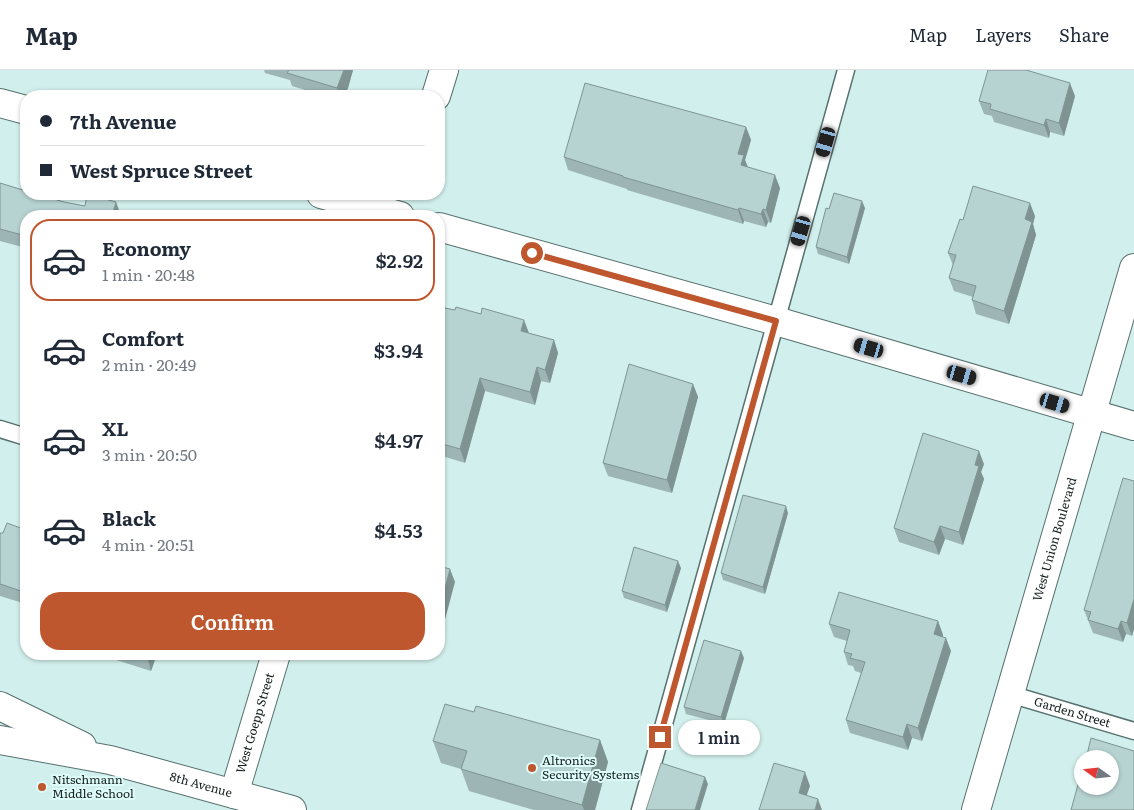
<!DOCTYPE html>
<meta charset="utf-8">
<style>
body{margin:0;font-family:Literata,serif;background:#f6f6f7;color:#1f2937;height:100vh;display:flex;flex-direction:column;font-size:19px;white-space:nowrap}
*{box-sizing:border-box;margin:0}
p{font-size:16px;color:#747a83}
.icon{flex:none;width:28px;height:28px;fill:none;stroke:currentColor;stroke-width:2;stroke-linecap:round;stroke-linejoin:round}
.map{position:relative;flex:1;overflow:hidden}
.details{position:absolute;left:20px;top:140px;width:425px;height:450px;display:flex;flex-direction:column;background:#fff;border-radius:20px;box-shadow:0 1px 4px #0004}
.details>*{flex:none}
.guide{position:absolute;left:20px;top:20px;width:425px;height:110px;border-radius:20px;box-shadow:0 1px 4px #0004;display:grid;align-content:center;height:110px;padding:0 20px;background:#fff}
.needle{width:32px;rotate:285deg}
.controls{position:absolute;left:1074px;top:680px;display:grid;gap:10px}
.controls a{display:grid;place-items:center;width:45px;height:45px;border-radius:50%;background:#fff;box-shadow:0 1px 4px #0004;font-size:25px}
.end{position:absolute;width:22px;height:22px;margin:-11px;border:6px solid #be572d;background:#fff;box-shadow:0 0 0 2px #fff}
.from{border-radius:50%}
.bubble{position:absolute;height:35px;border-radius:18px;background:#fff;box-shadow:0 1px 4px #0004;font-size:16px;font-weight:600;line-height:35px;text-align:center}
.car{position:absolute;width:15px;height:30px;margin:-15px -8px;border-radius:6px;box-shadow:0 0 4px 1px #0007;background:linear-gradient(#222 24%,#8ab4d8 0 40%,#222 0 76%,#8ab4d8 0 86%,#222 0)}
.guide b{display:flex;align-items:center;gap:18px;height:48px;font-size:19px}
.guide b+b{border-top:1px solid #e0e1e3}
.guide i{width:12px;height:12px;background:#1f2937}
ul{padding:9px 0 0;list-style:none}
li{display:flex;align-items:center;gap:15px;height:82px;margin:0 10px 8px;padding:0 10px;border:2px solid transparent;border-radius:20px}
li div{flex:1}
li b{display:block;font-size:19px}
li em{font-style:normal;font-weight:600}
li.current{border-color:#be572d}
li>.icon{width:45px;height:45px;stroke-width:1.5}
.action{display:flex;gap:10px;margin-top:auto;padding:10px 20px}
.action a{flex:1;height:58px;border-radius:20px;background:#be572d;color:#fff;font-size:20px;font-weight:600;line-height:58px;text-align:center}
header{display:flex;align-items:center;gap:30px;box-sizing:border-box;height:70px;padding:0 25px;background:#fff;border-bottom:1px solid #e0e1e3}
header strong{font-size:24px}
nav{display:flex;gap:28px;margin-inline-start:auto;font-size:18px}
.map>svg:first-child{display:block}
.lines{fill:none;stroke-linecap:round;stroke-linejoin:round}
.service-casing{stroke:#56716f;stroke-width:19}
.minor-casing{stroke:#56716f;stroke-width:30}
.primary-casing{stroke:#56716f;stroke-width:30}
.service{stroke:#fff;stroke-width:16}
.minor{stroke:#fff;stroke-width:28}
.primary{stroke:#fff;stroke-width:28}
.wall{fill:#9db5b4}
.shaded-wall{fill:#7f9492}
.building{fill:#b6d3d1;stroke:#7f9492}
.route{stroke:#be572d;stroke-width:6}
.poi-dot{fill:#be572d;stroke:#defcfa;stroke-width:2}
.labels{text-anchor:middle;stroke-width:4;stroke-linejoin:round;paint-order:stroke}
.street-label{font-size:12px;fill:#15201f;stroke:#defcfa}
.poi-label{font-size:12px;fill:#15201f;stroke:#defcfa;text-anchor:start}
</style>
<header>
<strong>Map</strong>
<nav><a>Map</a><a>Layers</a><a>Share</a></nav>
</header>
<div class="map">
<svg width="1134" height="740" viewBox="0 0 1134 740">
<rect width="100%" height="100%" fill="#d1efec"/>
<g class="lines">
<g class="service-casing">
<g id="service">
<path d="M 0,359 L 26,367"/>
<path id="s1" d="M 1010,624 L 1134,661"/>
<path d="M 640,740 L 846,0"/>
</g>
</g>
<g class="minor-casing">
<g id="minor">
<path d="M 436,26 L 444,0"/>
<path d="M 0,33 L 26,40"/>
<path d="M 321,124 L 400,146"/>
<path d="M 439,157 L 776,251 L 1134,356"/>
<path id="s2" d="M 234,724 L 276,584"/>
</g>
</g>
<g class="primary-casing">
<g id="primary">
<path d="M 0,636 L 82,676"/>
<path id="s3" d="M 0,670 L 110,690 L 292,740"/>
<path id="s4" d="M 976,740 L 1134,198"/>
</g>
</g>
<use href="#service" class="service"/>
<use href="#minor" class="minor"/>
<use href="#primary" class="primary"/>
</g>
<g class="wall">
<path d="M 264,0 L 353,0 L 348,18 L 344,26 L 325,26 L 292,16 L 290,10 L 265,3 Z"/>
<path d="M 1075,26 L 1064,66 L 1050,62 L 1049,68 L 994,52 L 992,46 L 984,44 L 979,31 Z"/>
<path d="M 746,57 L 751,70 L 745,90 L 748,97 L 780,118 L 771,153 L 768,152 L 766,157 L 744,151 L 743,154 L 627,120 L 627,119 L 568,100 L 564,87 Z"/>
<path d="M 0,113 L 64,132 L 121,145 L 26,146 L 26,178 L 0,171 Z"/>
<path d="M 865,138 L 849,194 L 818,184 L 816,177 L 829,139 Z"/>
<path d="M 1035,146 L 1033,154 L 1036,165 L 1009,254 L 976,244 L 972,230 L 973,227 L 954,221 L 949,208 L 953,195 L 948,183 L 963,150 Z"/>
<path d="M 439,259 L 529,263 L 554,270 L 558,283 L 550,313 L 541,311 L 535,335 L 485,321 L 465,393 L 439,385 Z"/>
<path d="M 693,314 L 698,327 L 672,423 L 608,406 L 603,393 Z"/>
<path d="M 984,394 L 981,402 L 984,409 L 963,475 L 945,469 L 939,485 L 899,472 L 894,458 Z"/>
<path d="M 1134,411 L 1134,559 L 1132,566 L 1126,564 L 1123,572 L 1093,563 L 1084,540 Z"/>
<path d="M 788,443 L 765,524 L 723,510 L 721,503 Z"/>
<path d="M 26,460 L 26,534 L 0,526 L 0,463 L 3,463 Z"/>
<path d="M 681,498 L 667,542 L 624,528 L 622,521 Z"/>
<path d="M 938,551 L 943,565 L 943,567 L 951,581 L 922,671 L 912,668 L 908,680 L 850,663 L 846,650 L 861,603 L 855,601 L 853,596 L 848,595 L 844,582 L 847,571 L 834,567 L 829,554 Z"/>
<path d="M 111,584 L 157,584 L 151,601 L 113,589 Z"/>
<path d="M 744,588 L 724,654 L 686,644 L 684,637 Z"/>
<path d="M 474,642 L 600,670 L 608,692 L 595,740 L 534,740 L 469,721 L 461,699 L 441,693 L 433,671 Z"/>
</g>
<g class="shaded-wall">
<path d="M 344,0 L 353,0 L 348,18 L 344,26 L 340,26 L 337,18 Z"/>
<path d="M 1070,13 L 1075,26 L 1064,66 L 1059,53 Z"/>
<path d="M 1046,49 L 1050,62 L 1049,68 L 1044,55 Z"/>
<path d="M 746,57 L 751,70 L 745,90 L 748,98 L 741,95 L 738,84 Z"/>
<path d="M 775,105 L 780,118 L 771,153 L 766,140 Z"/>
<path d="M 862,131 L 865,138 L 849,194 L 847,187 Z"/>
<path d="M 116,132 L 121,145 L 121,146 L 112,146 Z"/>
<path d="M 1030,133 L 1035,146 L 1033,154 L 1036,165 L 1009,254 L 1004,241 L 1025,149 Z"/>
<path d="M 739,138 L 744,151 L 743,154 L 738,140 Z"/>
<path d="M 763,139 L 768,152 L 766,157 L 761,144 Z"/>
<path d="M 524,250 L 529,263 L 521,261 Z"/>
<path d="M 554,270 L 558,283 L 550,313 L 545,300 Z"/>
<path d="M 537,297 L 541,311 L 535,335 L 530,322 Z"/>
<path d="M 480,308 L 485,321 L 465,393 L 460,379 Z"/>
<path d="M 693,314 L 698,327 L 672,423 L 667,410 Z"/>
<path d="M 979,381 L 984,394 L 981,402 L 984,409 L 963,475 L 959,462 L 975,395 Z"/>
<path d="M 786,436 L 788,443 L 765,524 L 763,517 Z"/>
<path d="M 940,456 L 945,469 L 939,485 L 934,472 Z"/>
<path d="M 678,491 L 681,498 L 667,542 L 665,535 Z"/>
<path d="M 450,499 L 455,512 L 439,572 L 439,541 Z"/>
<path d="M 26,515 L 26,527 L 24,522 Z"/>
<path d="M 1134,529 L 1134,559 L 1132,566 L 1127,553 Z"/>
<path d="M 938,551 L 943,565 L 939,577 L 934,564 Z"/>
<path d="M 1121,551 L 1126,564 L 1123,572 L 1118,559 Z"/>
<path d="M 946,568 L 951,581 L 922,671 L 918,658 Z"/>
<path d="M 741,581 L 744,588 L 724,654 L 721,647 Z"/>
<path d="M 148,584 L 157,584 L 151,601 L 147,587 Z"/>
<path d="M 907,654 L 912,668 L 908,680 L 903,667 Z"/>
<path d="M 600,670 L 608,692 L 595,740 L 584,740 L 582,735 Z"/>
<path d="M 805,702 L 810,716 L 803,736 L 799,723 Z"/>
<path d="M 705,707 L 708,714 L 700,740 L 695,740 Z"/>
<path d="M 818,729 L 822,740 L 815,740 Z"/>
</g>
<g class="building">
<path d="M 289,0 L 344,0 L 337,18 L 287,3 Z"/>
<path d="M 988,0 L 1026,0 L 1070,13 L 1059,53 L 1046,49 L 1044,55 L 990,39 L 991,34 L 979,31 Z"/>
<path d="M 585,13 L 746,57 L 738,84 L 744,85 L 741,95 L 775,105 L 766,140 L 763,139 L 761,144 L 739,138 L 738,140 L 623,107 L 623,106 L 564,87 Z"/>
<path d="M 0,113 L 26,121 L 26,124 L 37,124 L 64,132 L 85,136 L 87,124 L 116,132 L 112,146 L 26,146 L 26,166 L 0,159 Z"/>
<path d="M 973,116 L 1030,133 L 1025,149 L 1032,152 L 1004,241 L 972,230 L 976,216 L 949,208 L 956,185 L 948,183 L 960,149 L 963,150 Z"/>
<path d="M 834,123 L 862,131 L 847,187 L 816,177 L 826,138 L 829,139 Z"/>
<path d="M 456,237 L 481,244 L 482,238 L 524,250 L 521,261 L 554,270 L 545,300 L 537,297 L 530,322 L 480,308 L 460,379 L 439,373 L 439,259 L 445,238 L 455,240 Z"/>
<path d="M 629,294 L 693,314 L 667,410 L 603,393 Z"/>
<path d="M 923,363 L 979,381 L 975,395 L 979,396 L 959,462 L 940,456 L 934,472 L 894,458 Z"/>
<path d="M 1123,408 L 1134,411 L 1134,529 L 1127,553 L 1121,551 L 1118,559 L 1088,550 L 1091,542 L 1084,540 Z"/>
<path d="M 743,425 L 786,436 L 763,517 L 721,503 Z"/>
<path d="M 7,453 L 26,460 L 26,515 L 24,522 L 0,514 L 0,463 L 3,463 Z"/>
<path d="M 634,477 L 678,491 L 665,535 L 622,521 Z"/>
<path d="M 439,496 L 450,499 L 439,541 Z"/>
<path d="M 839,522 L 938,551 L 934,564 L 946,568 L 918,658 L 907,654 L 903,667 L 846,650 L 865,592 L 850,588 L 852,584 L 844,582 L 850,560 L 829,554 Z"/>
<path d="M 704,570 L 741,581 L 721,647 L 684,637 Z"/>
<path d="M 134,584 L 148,584 L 147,587 Z"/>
<path d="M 445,634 L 474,642 L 476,636 L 600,670 L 582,735 L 461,699 L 467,681 L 433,671 Z"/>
<path d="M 1091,668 L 1134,681 L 1134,740 L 1071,740 L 1082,700 L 1082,716 L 1110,716 L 1110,689 L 1086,689 Z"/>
<path d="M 661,693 L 705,707 L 695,740 L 646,740 Z"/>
<path d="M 774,693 L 805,702 L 799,723 L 818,729 L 815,740 L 759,740 Z"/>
</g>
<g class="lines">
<path class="route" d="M 532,183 L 776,251 L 660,667"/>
</g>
<g class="poi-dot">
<circle cx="532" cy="698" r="5"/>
<circle cx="42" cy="717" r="5"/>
</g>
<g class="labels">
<g class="street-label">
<text dy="4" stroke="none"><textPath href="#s4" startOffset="282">West Union Boulevard</textPath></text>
<text dy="4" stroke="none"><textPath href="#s1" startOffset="65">Garden Street</textPath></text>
<text dy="4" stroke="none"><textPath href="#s2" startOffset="74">West Goepp Street</textPath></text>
<text dy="4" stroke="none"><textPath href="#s3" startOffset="206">8th Avenue</textPath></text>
</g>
<g class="poi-label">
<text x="542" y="695">Altronics<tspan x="542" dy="14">Security Systems</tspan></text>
<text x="52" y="714">Nitschmann<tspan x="52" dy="14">Middle School</tspan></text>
</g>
</g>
</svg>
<div class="controls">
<a><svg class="needle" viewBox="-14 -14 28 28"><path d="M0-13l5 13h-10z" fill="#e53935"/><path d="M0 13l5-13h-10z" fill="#747a83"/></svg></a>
</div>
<i class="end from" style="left:532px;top:183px"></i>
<i class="end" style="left:660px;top:667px"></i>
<div class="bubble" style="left:678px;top:650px;width:82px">1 min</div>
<i class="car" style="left:826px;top:72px;rotate:196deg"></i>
<i class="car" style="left:801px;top:161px;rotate:196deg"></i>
<i class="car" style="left:869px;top:278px;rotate:286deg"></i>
<i class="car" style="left:962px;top:305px;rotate:106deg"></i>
<i class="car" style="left:1055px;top:333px;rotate:107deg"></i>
<div class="guide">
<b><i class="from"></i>7th Avenue</b>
<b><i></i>West Spruce Street</b>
</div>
<section class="details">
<ul>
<li class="current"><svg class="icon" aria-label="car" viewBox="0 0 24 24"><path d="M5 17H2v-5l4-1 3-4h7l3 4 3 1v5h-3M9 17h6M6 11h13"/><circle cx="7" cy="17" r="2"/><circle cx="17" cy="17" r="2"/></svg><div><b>Economy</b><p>1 min · 20:48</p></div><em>$2.92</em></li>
<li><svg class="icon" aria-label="car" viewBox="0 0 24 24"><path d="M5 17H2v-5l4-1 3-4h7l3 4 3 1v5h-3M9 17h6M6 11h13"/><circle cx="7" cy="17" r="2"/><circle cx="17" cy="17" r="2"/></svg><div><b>Comfort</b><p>2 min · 20:49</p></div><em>$3.94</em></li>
<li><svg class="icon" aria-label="car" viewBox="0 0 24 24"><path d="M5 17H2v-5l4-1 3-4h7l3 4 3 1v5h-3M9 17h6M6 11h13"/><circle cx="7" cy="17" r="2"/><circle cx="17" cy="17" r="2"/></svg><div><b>XL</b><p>3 min · 20:50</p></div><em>$4.97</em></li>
<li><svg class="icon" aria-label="car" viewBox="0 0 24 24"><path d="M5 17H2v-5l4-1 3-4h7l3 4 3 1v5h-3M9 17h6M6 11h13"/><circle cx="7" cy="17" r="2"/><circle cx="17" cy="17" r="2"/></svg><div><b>Black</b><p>4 min · 20:51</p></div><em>$4.53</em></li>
</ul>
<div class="action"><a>Confirm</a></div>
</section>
</div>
